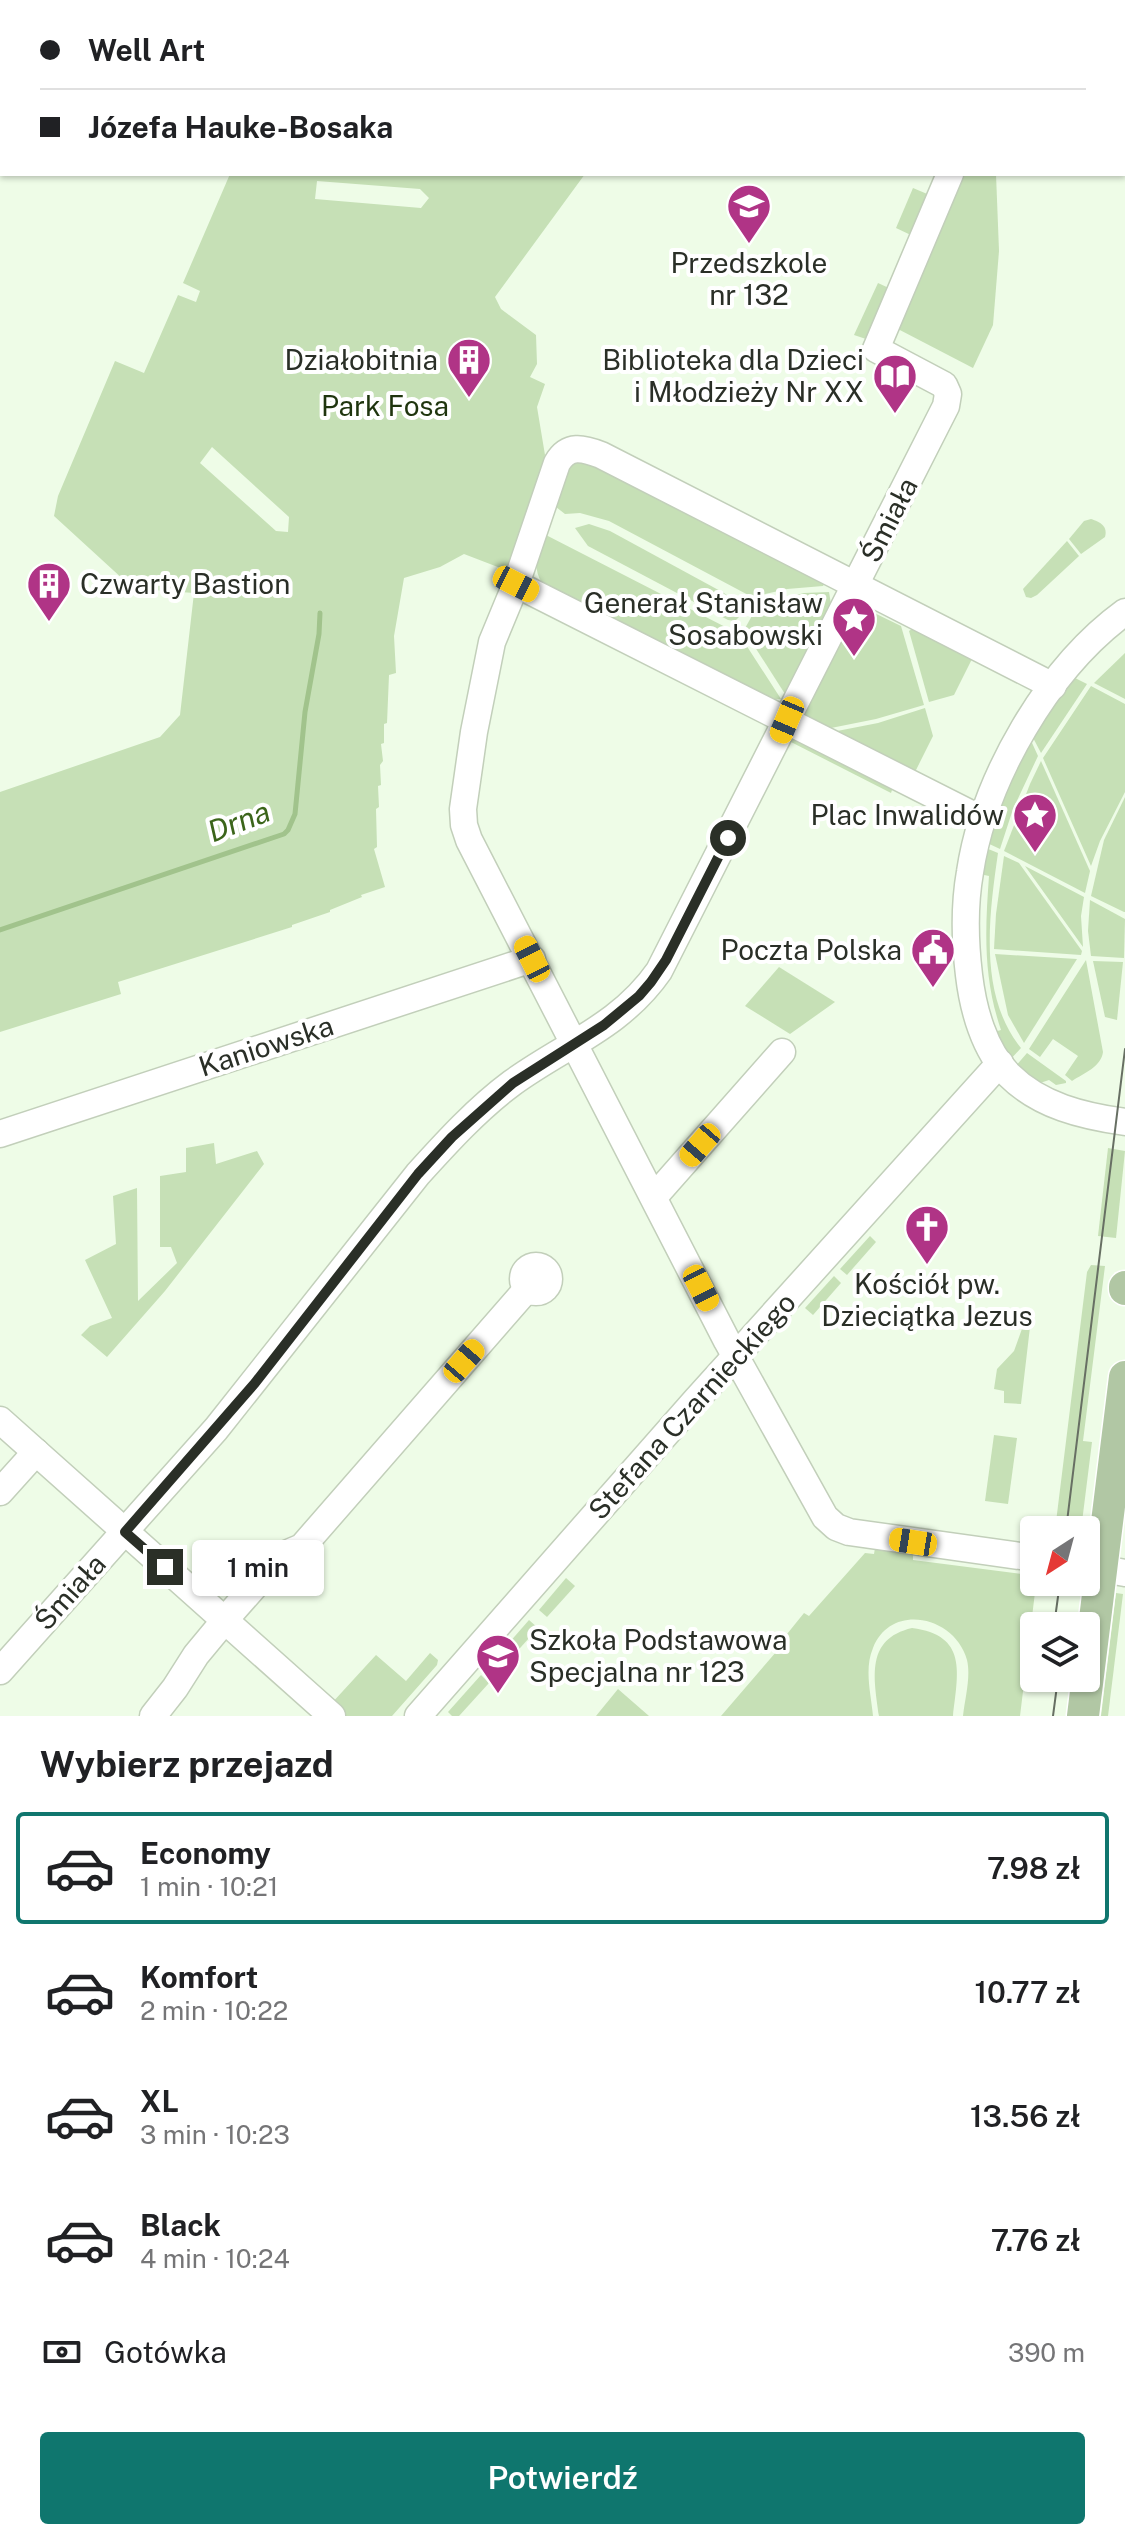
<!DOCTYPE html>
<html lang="pl">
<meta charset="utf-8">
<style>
body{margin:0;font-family:"Public Sans",sans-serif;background:#f2f2f2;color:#202124;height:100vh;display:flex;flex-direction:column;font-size:30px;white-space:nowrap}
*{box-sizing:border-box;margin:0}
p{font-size:26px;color:#757577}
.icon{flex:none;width:44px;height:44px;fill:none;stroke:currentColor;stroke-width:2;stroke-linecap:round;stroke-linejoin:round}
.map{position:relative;height:1716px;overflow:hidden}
.drawer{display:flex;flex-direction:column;background:#fff;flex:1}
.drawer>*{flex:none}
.top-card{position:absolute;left:0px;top:0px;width:1126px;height:176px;box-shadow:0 2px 6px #0004;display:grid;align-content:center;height:176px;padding:0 40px;background:#fff}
.needle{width:52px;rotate:216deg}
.buttons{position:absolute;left:1020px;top:1516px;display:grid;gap:16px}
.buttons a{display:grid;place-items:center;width:80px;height:80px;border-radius:8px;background:#fff;box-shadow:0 2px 6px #0004;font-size:40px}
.end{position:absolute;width:36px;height:36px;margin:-18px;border:10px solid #2a2f27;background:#fff;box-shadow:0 0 0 4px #fff}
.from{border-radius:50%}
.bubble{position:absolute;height:56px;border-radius:8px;background:#fff;box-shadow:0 2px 6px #0004;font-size:26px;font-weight:600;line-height:56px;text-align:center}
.car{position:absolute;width:24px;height:48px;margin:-24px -12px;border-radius:10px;box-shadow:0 0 6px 2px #0007;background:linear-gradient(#f5c518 24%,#345 0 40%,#f5c518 0 76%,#345 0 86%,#f5c518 0)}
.top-card b{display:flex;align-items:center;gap:28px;height:76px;font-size:30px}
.top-card b+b{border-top:2px solid #e0e0e0}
.top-card i{width:20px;height:20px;background:#202124}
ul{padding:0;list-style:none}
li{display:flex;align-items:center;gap:24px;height:112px;margin:0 16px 12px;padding:0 24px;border:4px solid transparent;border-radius:8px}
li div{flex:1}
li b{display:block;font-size:30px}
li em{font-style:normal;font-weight:600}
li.active{border-color:#0f766e}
li>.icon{width:72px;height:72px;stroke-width:1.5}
h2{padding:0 40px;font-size:36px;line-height:96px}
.pay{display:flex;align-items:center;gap:20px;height:88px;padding:0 40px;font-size:30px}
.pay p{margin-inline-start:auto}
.action{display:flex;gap:16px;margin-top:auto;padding:16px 40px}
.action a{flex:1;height:92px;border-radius:8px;background:#0f766e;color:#fff;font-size:32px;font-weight:600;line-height:92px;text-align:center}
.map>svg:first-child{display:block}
.green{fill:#c6e0b6;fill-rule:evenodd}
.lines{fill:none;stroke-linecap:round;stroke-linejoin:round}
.stream{stroke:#a1c38c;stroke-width:5}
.minor-casing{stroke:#c2cfba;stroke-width:29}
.major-casing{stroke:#fff;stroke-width:35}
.minor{stroke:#fff;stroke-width:26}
.major{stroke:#b1c7a4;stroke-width:32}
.tram{stroke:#676f63;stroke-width:2}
.route{stroke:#2a2f27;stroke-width:10}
.labels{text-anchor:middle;stroke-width:8;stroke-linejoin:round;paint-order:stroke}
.poi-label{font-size:28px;fill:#2a2f27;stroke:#fff;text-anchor:end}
.park-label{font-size:28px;fill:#1f350e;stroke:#fff}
.street-label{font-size:28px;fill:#2a2f27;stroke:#fff}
.water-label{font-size:30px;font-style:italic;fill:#3b651a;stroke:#fff}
</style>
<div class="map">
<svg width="1125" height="1716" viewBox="0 0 1125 1716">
<rect width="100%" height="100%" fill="#eefce7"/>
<g class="green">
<path d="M 230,174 L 585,174 L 495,297 L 501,309 L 536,335 L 537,364 L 530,377 L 545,384 L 537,407 L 545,455 L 509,567 L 503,569 L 464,554 L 440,567 L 404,578 L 394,636 L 396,673 L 389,675 L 387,723 L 384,724 L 384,743 L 381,744 L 383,761 L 380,765 L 381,785 L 378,786 L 379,807 L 376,809 L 377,847 L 374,849 L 385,887 L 361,895 L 362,897 L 330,910 L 330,912 L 292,925 L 292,927 L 118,982 L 121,994 L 0,1032 L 0,792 L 160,737 L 180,715 L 194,593 L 153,590 L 153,583 L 146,582 L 145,590 L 125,581 L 54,516 L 58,496 L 115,361 L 144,373 L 178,295 L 196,302 L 200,291 L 183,283 ZM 317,181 L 420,189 L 429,198 L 421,208 L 315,199 ZM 212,447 L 289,517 L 288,532 L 276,531 L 200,463 Z"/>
<path d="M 962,174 L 996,174 L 999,251 L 993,325 L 973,368 L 896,328 Z"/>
<path d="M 913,188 L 932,196 L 915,237 L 896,228 Z"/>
<path d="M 878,283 L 891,289 L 870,338 L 866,339 L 854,335 Z"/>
<path d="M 585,459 L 826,581 L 823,586 L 787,589 L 752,597 L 609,521 L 580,513 L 565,514 L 556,507 L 560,483 L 569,463 Z"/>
<path d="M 1091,519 C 1100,522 1108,526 1105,537 L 1081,554 L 1069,539 L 1084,521 Z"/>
<path d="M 589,524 L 610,531 L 724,593 L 740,605 L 741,615 L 735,621 L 728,620 L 588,546 L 575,528 Z"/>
<path d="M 544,534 L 739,634 L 781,699 L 770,700 L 542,583 C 531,566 539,552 544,534 Z"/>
<path d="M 1067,541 L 1079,556 L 1037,595 L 1031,598 L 1026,597 L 1023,589 Z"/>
<path d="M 829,592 L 831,604 L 785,694 L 744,630 L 758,605 L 804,593 Z"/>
<path d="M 862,607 L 901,626 L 924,705 L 876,719 L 826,729 L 804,715 L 858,608 Z"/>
<path d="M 915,627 L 973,657 L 954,695 L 929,702 L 909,631 Z"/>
<path d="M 1125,653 L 1125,699 L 1094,683 Z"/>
<path d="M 1069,675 L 1087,684 L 1041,753 L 1030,732 Z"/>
<path d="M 1091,686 L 1125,704 L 1125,792 L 1100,841 L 1091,866 L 1043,758 Z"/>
<path d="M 925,708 L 933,736 L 914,774 L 832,732 L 878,723 Z"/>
<path d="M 1028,734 L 1038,756 L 1013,809 L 1000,849 L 983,841 Z"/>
<path d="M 794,737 L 893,787 L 891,793 L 791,742 Z"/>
<path d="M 1041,761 L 1090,871 L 1085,893 L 1004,851 L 1030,784 Z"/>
<path d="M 1125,797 L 1125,912 L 1124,912 L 1091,896 L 1104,840 Z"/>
<path d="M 981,846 L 998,853 C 989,916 978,995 1021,1048 L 1008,1062 L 990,1033 L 1001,1030 C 983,977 985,931 989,876 L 975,873 Z"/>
<path d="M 1004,856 L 1019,863 L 1082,951 L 1081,955 L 994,949 L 996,914 Z"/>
<path d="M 1025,866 L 1084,897 L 1081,916 L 1083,947 Z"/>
<path d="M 1090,900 L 1125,919 L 1124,958 L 1091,956 L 1088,931 Z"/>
<path d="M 995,954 L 1077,959 L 1024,1043 L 1008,1015 Z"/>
<path d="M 1086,960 L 1103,1052 C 1101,1067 1084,1073 1072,1081 L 1065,1075 L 1078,1056 L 1053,1039 L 1040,1057 L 1029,1049 Z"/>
<path d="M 1093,961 L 1123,962 L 1117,1020 L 1105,1017 Z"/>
<path d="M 779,967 L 835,1002 L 790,1034 L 745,1006 Z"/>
<path d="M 1027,1053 L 1066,1081 L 1066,1083 L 1056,1085 L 1049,1080 L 1034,1085 L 1014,1068 Z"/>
<path d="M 214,1143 L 216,1164 L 257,1151 L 264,1164 L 165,1291 L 107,1357 L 81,1335 L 90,1326 L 112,1318 L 85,1260 L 116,1244 L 113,1196 L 137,1188 L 138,1301 L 177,1263 L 171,1247 L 160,1247 L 160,1176 L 186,1172 L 186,1148 Z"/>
<path d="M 1108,1148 L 1125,1151 L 1116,1238 L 1098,1236 Z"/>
<path d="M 870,1236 L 876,1242 L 847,1275 L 840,1269 Z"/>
<path d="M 1091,1265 L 1105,1266 L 1083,1441 L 1092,1442 L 1081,1530 L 1055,1530 L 1087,1272 Z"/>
<path d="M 834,1276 L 841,1283 L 813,1315 L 805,1308 Z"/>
<path d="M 1023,1326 L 1030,1327 L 1021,1404 L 1004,1403 L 1004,1391 L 994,1389 L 997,1369 L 1014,1351 Z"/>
<path d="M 994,1435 L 1017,1438 L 1008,1504 L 985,1501 Z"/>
<path d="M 875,1548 L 913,1553 L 913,1560 L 1030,1575 L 1029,1583 L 1036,1584 L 1020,1716 L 963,1716 C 965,1698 971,1677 967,1660 C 955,1616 891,1602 873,1648 C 864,1669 871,1694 873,1716 L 721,1716 L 789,1637 L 787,1634 L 804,1613 L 809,1616 L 865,1553 L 874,1554 Z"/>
<path d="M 566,1578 L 575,1586 L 547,1617 L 539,1610 Z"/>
<path d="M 1116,1593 L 1123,1594 L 1108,1716 L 1101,1716 Z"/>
<path d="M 529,1620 L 538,1628 L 496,1675 L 488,1667 Z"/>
<path d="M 912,1628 C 968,1635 958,1673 953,1716 L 879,1716 C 874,1678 865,1639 912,1628 Z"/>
<path d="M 430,1653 L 438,1660 L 437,1665 L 392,1716 L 345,1716 L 331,1704 L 376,1655 L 406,1681 Z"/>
<path d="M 481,1675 L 489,1683 L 459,1716 L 452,1716 L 448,1712 Z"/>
<path d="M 618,1689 L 649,1716 L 596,1716 Z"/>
</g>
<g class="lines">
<path class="stream" d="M 0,930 L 284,834 L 288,830 L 295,814 L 305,712 L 319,634 L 320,613"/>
<g class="minor-casing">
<g id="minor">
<path d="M 975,2 L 975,0"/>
<path d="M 516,584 L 983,820"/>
<path d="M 1125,612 C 1048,668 984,779 970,872 C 964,906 965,942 969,975 C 973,1009 984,1050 1009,1075 C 1040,1106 1083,1116 1125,1122"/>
<path d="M 0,1134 L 532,959"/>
<path d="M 654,1197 L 782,1052"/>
<circle cx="536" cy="1279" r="13"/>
<path d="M 0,1420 L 332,1716"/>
<path d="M 0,1492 L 36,1452"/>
<path d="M 1034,1558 L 849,1532 L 836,1527 L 825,1517 L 727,1341 L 469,840 L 464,825 L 463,809 L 474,732 L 492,642 L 516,584 L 557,463 C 568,444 583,448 601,455 L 1053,686"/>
<path d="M 1086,1566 L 1125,1573"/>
<path d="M 0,1671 L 216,1429 L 418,1174 C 447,1142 477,1109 512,1083 C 564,1045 620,1027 659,971 L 946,406 L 948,394 L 944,385 L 876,349 L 950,174"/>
<path d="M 153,1716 L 175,1688 L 196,1655 L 230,1614 L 281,1556 L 302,1547 L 527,1289"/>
<path d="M 418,1716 L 695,1401 L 1000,1063"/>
</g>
</g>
<g class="major-casing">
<g id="major">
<path d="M 1125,1287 L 1125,1289"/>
<path d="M 1083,1716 L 1125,1377"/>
</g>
</g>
<use href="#minor" class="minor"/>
<use href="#major" class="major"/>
<g class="tram">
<path d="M 1066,1530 L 1125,1049"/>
<path d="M 1054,1626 L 1060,1582"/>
<path d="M 1053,1716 L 1058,1678"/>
</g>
</g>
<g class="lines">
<path class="route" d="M 165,1567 L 125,1532 L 255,1383 L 418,1174 L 452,1137 L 513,1083 L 604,1025 L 639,996 L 651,982 L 666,960 L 728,838"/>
</g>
<defs>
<g id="school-pin" transform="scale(2.3)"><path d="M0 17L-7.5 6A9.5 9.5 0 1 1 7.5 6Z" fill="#b03486" stroke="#fff"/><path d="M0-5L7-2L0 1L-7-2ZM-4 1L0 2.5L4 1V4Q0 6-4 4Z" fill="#fff"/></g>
<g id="building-pin" transform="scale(2.3)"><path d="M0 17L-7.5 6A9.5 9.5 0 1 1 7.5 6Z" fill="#b03486" stroke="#fff"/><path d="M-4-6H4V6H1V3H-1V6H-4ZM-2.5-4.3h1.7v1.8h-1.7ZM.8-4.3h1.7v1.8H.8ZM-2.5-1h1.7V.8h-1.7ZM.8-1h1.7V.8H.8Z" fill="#fff"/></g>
<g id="library-pin" transform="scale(2.3)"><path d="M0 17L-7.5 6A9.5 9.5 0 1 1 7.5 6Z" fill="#b03486" stroke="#fff"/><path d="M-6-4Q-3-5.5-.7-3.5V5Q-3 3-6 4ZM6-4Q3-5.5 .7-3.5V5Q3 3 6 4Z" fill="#fff"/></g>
<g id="sight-pin" transform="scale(2.3)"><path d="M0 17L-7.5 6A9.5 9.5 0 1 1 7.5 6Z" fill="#b03486" stroke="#fff"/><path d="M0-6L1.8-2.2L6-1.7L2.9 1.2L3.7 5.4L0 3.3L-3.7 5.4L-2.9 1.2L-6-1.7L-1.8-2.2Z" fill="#fff"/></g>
<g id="civic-pin" transform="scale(2.3)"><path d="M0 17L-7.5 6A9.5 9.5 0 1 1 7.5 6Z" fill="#b03486" stroke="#fff"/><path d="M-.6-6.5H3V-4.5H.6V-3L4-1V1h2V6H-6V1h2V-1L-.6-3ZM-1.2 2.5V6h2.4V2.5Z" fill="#fff"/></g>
<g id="church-pin" transform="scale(2.3)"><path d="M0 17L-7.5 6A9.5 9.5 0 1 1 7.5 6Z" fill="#b03486" stroke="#fff"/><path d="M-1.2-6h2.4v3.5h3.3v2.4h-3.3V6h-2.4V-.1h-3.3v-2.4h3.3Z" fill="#fff"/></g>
</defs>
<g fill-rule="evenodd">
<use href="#school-pin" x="749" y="206"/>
<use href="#building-pin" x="469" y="360"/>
<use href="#library-pin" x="895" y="376"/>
<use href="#building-pin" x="49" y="584"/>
<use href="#sight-pin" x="854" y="619"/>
<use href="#sight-pin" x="1035" y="815"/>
<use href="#civic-pin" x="933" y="950"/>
<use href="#church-pin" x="927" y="1227"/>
<use href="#school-pin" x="498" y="1656"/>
</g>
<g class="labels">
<g class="poi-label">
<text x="749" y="273" text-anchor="middle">Przedszkole<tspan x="749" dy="32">nr 132</tspan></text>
<text x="438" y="370">Działobitnia</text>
<text x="864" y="370">Biblioteka dla Dzieci<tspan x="864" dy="32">i Młodzieży Nr XX</tspan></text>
<text x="80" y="594" text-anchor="start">Czwarty Bastion</text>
<text x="823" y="613">Generał Stanisław<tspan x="823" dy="32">Sosabowski</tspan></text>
<text x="1004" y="825">Plac Inwalidów</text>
<text x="902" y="960">Poczta Polska</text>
<text x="927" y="1294" text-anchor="middle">Kościół pw.<tspan x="927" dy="32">Dzieciątka Jezus</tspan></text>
<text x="529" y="1650" text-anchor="start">Szkoła Podstawowa<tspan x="529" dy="32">Specjalna nr 123</tspan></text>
</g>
<g class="park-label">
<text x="385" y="416">Park Fosa</text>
</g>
<g class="street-label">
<text transform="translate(889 520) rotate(-63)" y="10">Śmiała</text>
<text transform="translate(266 1046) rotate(-18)" y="10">Kaniowska</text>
<text transform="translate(692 1406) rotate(-48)" y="10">Stefana Czarnieckiego</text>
<text transform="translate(70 1592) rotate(-48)" y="10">Śmiała</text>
</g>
<g class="water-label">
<text transform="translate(239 822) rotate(-21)" y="10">Drna</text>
</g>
</g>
</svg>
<div class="buttons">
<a><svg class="needle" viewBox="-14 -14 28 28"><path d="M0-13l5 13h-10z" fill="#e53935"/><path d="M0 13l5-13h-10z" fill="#757577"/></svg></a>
<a><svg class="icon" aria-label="layers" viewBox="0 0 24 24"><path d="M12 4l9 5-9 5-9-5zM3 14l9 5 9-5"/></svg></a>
</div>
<i class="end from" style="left:728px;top:838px"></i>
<i class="end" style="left:165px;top:1567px"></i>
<div class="bubble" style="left:192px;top:1540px;width:132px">1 min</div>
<i class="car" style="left:516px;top:584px;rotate:117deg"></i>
<i class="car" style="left:787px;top:720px;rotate:203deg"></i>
<i class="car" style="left:532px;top:959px;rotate:333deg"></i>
<i class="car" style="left:700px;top:1145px;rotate:221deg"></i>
<i class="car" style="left:701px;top:1288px;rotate:153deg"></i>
<i class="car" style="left:464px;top:1361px;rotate:41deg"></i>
<i class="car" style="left:913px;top:1542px;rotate:279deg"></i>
<div class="top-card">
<b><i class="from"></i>Well Art</b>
<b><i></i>Józefa Hauke-Bosaka</b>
</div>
</div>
<section class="drawer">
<h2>Wybierz przejazd</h2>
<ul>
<li class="active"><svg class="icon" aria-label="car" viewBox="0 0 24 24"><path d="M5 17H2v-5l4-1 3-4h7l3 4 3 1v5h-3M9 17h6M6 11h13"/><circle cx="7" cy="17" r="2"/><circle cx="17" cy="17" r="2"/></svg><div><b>Economy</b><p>1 min · 10:21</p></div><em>7.98 zł</em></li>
<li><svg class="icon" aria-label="car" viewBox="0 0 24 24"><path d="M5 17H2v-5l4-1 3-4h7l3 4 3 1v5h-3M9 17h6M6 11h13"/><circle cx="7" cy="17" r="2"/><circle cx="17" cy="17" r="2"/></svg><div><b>Komfort</b><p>2 min · 10:22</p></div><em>10.77 zł</em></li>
<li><svg class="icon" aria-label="car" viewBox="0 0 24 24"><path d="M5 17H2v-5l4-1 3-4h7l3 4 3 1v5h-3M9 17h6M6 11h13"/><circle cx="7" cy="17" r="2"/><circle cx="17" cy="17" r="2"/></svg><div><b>XL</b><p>3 min · 10:23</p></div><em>13.56 zł</em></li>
<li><svg class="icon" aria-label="car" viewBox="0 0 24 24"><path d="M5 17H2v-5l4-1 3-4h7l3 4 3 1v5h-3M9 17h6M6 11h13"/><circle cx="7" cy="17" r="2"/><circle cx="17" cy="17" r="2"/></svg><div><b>Black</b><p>4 min · 10:24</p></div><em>7.76 zł</em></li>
</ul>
<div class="pay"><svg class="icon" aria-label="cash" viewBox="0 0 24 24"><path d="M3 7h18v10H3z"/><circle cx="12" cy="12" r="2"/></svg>Gotówka<p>390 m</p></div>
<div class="action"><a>Potwierdź</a></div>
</section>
